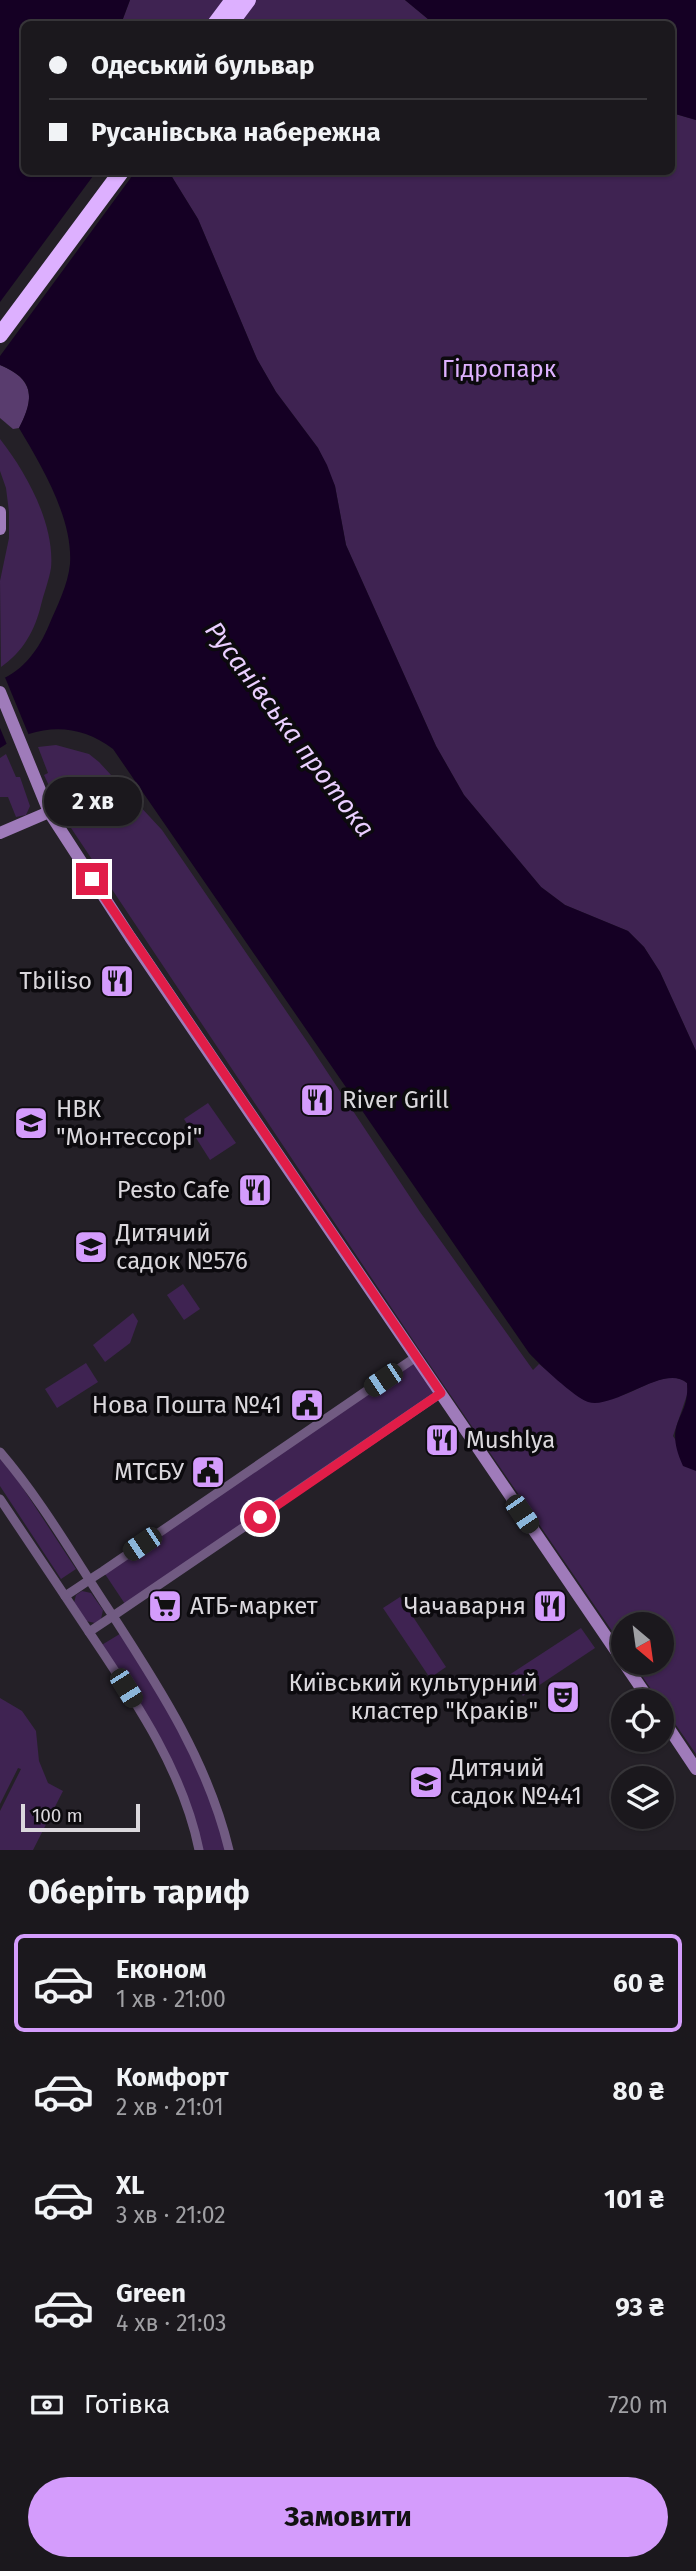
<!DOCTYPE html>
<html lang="uk">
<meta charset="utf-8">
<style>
body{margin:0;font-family:"Fira Sans",sans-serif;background:#28252a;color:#f1f3f6;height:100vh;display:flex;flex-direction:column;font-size:26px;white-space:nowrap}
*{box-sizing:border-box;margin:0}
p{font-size:23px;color:#a0a0a4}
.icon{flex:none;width:38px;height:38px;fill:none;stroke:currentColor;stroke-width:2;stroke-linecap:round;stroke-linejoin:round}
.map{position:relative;height:1850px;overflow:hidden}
.side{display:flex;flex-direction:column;background:#1b181d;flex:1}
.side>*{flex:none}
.banner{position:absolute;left:21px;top:21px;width:654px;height:154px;border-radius:10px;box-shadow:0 2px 5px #0004,0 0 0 2px #39373b;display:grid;align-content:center;height:154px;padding:0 28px;background:#1b181d}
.needle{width:46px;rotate:151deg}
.buttons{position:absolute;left:611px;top:1612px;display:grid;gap:14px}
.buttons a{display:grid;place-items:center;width:63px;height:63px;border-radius:50%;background:#1b181d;box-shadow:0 2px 5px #0004,0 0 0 2px #39373b;font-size:35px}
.scale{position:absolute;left:21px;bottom:18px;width:119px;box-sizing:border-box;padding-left:7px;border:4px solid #dbd8dd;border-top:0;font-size:19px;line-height:24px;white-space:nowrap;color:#dbd8dd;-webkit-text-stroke:5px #0c0a0e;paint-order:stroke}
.end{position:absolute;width:32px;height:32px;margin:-16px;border:9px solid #e11d48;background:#fff;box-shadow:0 0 0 4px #fff}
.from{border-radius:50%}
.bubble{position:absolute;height:49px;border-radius:24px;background:#1b181d;box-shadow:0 2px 5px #0004,0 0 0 2px #39373b;font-size:23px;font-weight:700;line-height:49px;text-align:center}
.car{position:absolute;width:21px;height:42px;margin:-21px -10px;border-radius:9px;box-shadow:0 0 5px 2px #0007;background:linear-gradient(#222 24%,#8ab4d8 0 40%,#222 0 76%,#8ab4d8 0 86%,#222 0)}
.banner b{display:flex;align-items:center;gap:24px;height:66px;font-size:26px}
.banner b+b{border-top:2px solid #39373b}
.banner i{width:18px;height:18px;background:#f1f3f6}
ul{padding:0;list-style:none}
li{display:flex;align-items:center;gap:21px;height:98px;margin:0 14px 10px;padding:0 14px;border:4px solid transparent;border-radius:10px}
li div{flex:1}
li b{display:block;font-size:26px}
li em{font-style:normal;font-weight:700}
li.current{border-color:#d49cfc}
li>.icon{width:63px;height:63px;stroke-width:1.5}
h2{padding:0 28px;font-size:32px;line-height:84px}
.pay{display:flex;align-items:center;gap:18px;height:77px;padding:0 28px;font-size:26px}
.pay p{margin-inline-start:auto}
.cta{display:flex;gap:14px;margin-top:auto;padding:14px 28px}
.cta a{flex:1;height:80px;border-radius:42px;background:#d49cfc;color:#111;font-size:28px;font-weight:700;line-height:80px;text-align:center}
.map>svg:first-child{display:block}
.green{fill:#3f2352}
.forest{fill:#593c6e}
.water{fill:#150024}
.pier{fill:#242027}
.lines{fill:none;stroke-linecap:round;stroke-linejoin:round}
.street{stroke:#715b82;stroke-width:9}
.secondary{stroke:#9f7bba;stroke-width:12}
.highway{stroke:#ddb0ff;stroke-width:16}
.route{stroke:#e11d48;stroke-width:9}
.labels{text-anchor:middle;stroke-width:7;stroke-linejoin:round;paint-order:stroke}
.park-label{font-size:24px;fill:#deb1ff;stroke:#0c0a0e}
.poi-label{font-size:24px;fill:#dbd8dd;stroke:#0c0a0e;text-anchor:end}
.water-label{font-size:26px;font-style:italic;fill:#eacfff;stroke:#0c0a0e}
</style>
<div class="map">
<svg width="696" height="1850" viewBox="0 0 696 1850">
<rect width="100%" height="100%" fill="#242027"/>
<g class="green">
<path d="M 130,0 L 405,0 L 434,24 L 121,24 Z"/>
<path d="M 672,113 L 696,120 L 696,1051 L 660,972 L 644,947 L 628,931 L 565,905 L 541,887 L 464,795 L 436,746 L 346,545 L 335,486 L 318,448 L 276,392 L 257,359 L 198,219 L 169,172 L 672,172 Z"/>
<path d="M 0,439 C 26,472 55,524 51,568 C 49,580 44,593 41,605 C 35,630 23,652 1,667 L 0,581 L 9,538 L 9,512 L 6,488 L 0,471 Z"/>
<path d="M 56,745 L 89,754 L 99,762 L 162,830 L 308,1043 L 420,1212 L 533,1370 L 539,1364 L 584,1400 C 597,1398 611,1398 623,1395 C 641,1389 670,1368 687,1383 L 688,1392 L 673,1436 L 696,1471 L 696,1754 L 633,1663 L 662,1662 L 662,1624 L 623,1624 L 623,1647 L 421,1352 L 63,816 L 44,775 L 48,773 L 38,747 Z"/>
<path d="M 6,754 L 16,777 L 20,777 L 30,806 L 26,815 L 16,817 L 8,797 L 0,797 L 0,758 Z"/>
<path d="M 208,1103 L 236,1143 L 210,1160 L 184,1119 Z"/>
<path d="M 183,1284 L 200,1309 L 184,1320 L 167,1295 Z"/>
<path d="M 133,1313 L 138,1321 L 130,1343 L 105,1362 L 93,1345 Z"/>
<path d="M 416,1357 L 441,1393 L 127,1607 L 103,1571 Z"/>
<path d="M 86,1363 L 98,1382 L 57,1408 L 45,1389 Z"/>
<path d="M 0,1459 L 15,1476 L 76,1569 L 61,1579 L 0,1486 Z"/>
<path d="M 82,1591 L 91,1593 L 103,1610 L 101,1619 L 95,1623 L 86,1621 L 74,1603 L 76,1595 Z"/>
<path d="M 400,1597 L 446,1667 L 430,1678 L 383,1608 Z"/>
<path d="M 581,1628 L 595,1648 L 523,1696 L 509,1675 Z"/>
<path d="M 123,1632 L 197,1756 L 229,1850 L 199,1850 L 170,1767 L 100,1646 Z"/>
<path d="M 0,1698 L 22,1711 L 36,1731 L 39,1761 L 48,1783 L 63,1791 L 33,1850 L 0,1850 L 0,1811 L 21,1769 L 18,1768 L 0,1804 Z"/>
</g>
<path class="forest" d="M 0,365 C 34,379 35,398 19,428 L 13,429 L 0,418 Z"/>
<g class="water">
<path d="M 0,0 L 130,0 L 121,24 L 24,24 L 24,172 L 169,172 L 198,219 L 257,359 L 276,392 L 318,448 L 327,465 L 335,486 L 346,545 L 436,746 L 464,795 L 541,887 L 565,905 L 628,931 L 644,947 L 660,972 L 696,1051 L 696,1471 L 683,1466 C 662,1420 690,1420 687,1383 C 664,1363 615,1410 588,1402 C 574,1397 540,1365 529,1353 L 113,749 C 77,722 38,724 0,748 L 0,680 C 24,670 39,649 49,625 C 57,606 68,585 70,564 C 73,518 41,465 19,428 C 35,397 34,379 0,365 Z"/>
<path d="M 405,0 L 696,0 L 696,120 L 672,113 L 672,24 L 434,24 Z"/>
</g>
<g class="pier">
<path d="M 96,172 L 135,172 L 0,356 L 0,302 Z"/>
<path d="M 4,675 L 30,738 L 8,747 L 0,728 L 0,677 Z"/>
</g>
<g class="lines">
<g class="street">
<path d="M 0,1452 C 43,1502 76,1561 113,1616 L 89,1632 L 65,1596 C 78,1588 90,1579 103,1571 L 416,1357"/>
<path d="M 0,1499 L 65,1596"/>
<path d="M 89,1632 C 134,1699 183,1770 199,1850"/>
<path d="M 229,1850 C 208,1763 161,1690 113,1616 L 441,1393"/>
</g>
<g class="secondary">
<path d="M 0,512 L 0,529"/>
<path d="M 0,692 L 49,812 L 130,937 L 650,1701"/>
<path d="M 0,833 L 49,812"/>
<path d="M 662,1718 L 696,1769"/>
</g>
<g class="highway">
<path d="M 215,24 L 233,0"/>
<path d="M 230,24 L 248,0"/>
<path d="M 0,335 L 121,172"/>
</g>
</g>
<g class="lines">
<path class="route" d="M 92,879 L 441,1393 L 260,1517"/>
</g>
<defs>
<g id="restaurant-square" transform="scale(1.75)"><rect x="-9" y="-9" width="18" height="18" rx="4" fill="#d49cfc" stroke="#0c0a0e"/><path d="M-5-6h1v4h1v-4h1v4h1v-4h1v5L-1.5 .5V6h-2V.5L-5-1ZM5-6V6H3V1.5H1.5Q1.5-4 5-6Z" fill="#111"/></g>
<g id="school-square" transform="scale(1.75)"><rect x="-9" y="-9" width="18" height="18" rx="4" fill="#d49cfc" stroke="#0c0a0e"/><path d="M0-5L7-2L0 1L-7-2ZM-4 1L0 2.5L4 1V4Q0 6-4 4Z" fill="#111"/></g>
<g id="civic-square" transform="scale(1.75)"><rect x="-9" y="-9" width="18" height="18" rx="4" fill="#d49cfc" stroke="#0c0a0e"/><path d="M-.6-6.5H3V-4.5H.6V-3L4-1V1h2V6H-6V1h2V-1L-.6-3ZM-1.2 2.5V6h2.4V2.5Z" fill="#111"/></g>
<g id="supermarket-square" transform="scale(1.75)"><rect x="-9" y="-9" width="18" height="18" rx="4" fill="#d49cfc" stroke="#0c0a0e"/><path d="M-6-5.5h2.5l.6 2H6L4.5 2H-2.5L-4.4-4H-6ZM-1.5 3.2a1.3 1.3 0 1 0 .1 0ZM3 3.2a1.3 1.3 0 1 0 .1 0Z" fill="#111"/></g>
<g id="theatre-square" transform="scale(1.75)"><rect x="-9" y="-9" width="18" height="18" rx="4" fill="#d49cfc" stroke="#0c0a0e"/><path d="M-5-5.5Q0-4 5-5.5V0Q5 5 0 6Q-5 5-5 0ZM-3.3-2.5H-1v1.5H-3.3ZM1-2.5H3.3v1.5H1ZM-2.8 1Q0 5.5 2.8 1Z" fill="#111"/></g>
</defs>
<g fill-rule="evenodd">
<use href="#restaurant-square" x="117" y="981"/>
<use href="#restaurant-square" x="317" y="1100"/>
<use href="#school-square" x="31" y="1123"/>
<use href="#restaurant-square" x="255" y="1190"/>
<use href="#school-square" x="91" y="1247"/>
<use href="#civic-square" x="307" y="1405"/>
<use href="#restaurant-square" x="442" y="1440"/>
<use href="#civic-square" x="208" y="1472"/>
<use href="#supermarket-square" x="165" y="1606"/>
<use href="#restaurant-square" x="550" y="1606"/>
<use href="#theatre-square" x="563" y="1697"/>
<use href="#school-square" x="426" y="1782"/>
</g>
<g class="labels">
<g class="park-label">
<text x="499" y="377">Гідропарк</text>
</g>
<g class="poi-label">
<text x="92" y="989">Tbiliso</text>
<text x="342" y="1108" text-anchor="start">River Grill</text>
<text x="56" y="1117" text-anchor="start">НВК<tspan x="56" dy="28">"Монтессорі"</tspan></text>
<text x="230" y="1198">Pesto Cafe</text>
<text x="116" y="1241" text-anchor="start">Дитячий<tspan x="116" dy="28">садок №576</tspan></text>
<text x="282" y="1413">Нова Пошта №41</text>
<text x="466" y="1448" text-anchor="start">Mushlya</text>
<text x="184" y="1480">МТСБУ</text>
<text x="190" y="1614" text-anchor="start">АТБ-маркет</text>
<text x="526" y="1614">Чачаварня</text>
<text x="538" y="1691">Київський культурний<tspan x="538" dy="28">кластер "Краків"</tspan></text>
<text x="450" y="1776" text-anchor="start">Дитячий<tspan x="450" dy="28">садок №441</tspan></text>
</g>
<g class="water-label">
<text transform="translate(290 729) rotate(53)" y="9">Русанівська протока</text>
</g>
</g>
</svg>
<div class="buttons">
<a><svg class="needle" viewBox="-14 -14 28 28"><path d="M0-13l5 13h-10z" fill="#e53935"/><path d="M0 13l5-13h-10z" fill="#a0a0a4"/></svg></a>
<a><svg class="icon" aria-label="locate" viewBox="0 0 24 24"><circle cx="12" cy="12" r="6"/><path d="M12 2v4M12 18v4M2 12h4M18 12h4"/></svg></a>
<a><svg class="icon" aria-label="layers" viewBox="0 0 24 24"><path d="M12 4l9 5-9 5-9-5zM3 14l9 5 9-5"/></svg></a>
</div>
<div class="scale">100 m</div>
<i class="end from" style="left:260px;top:1517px"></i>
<i class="end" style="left:92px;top:879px"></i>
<div class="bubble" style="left:44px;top:777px;width:98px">2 хв</div>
<i class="car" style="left:383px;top:1380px;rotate:236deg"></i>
<i class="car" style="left:522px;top:1514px;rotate:146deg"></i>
<i class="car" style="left:142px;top:1544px;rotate:236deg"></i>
<i class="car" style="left:126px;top:1688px;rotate:148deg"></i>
<div class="banner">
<b><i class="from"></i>Одеський бульвар</b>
<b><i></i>Русанівська набережна</b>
</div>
</div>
<section class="side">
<h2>Оберіть тариф</h2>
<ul>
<li class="current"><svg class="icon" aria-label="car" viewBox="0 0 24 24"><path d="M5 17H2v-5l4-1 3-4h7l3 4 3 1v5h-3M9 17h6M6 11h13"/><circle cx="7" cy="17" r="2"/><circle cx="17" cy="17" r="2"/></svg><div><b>Економ</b><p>1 хв · 21:00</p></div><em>60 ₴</em></li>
<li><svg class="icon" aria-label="car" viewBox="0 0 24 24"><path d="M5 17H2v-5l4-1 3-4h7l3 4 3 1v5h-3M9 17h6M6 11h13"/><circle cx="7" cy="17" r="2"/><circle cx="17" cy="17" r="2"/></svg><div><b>Комфорт</b><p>2 хв · 21:01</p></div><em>80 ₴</em></li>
<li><svg class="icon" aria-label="car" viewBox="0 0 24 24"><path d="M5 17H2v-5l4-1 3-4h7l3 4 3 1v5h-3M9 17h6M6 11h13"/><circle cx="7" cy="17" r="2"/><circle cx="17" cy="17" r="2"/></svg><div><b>XL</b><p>3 хв · 21:02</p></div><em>101 ₴</em></li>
<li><svg class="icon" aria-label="car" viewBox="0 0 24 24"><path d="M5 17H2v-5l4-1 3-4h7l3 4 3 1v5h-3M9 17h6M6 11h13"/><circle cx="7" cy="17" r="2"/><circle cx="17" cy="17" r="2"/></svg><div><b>Green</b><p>4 хв · 21:03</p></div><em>93 ₴</em></li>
</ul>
<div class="pay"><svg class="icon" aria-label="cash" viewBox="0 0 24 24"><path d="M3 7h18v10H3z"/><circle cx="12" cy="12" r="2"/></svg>Готівка<p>720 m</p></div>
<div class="cta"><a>Замовити</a></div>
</section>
